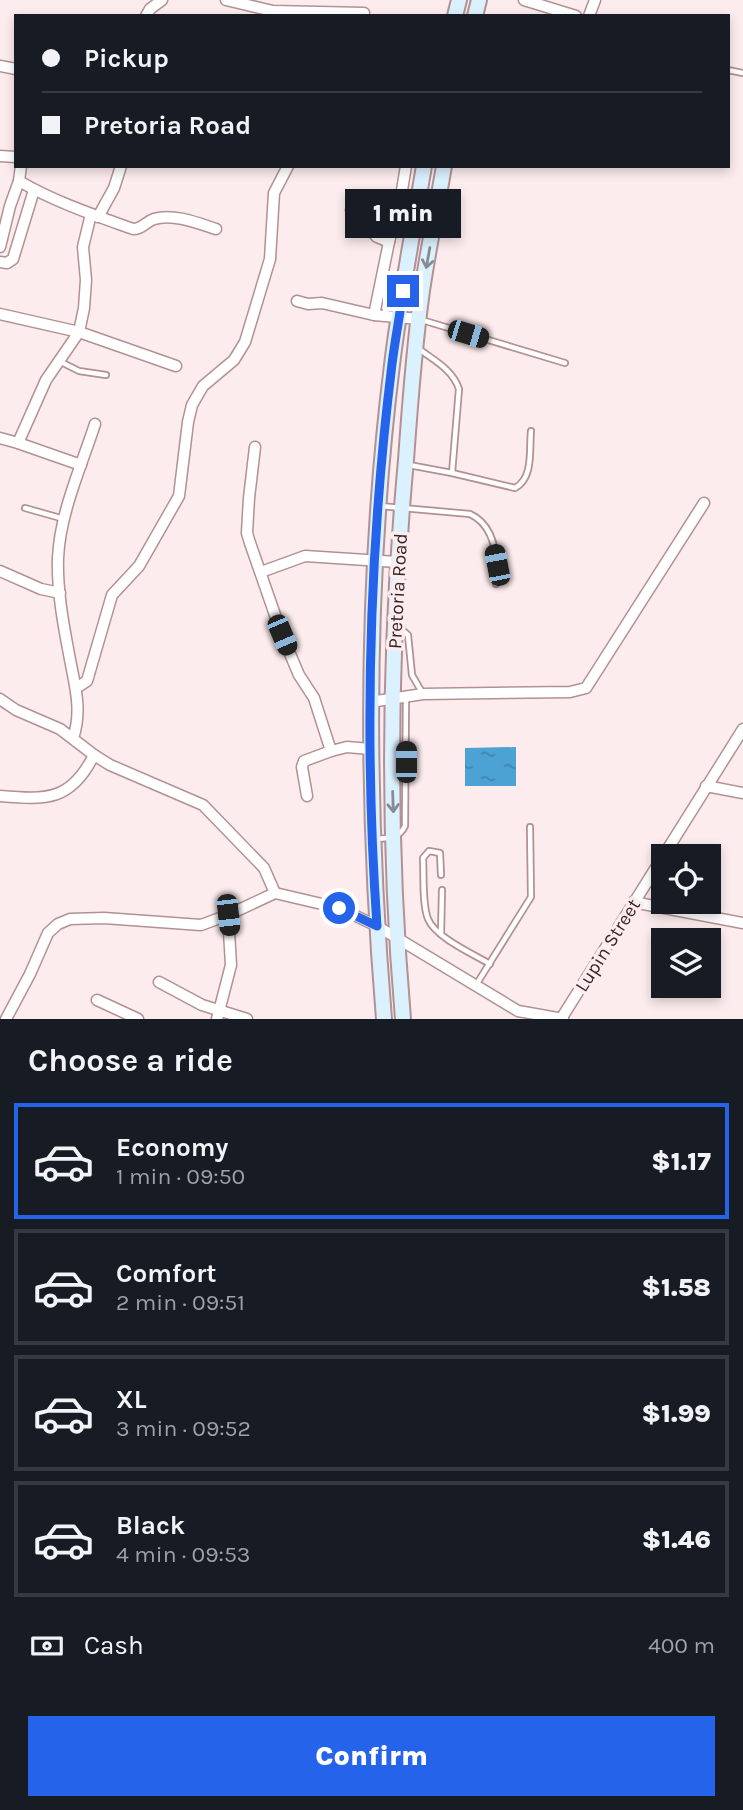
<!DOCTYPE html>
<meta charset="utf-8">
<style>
body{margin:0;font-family:Karla,sans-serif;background:#242831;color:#f1f3f6;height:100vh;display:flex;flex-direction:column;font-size:26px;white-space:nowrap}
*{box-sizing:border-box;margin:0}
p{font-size:23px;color:#9ea1a6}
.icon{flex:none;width:38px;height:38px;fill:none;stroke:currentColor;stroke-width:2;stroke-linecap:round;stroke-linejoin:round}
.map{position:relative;height:1019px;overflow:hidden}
.details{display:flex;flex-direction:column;background:#171b24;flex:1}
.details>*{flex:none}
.hud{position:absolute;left:14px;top:14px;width:716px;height:154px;border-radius:0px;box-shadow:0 4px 10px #0003;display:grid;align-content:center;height:154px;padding:0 28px;background:#171b24}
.tools{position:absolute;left:651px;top:844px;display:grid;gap:14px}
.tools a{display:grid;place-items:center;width:70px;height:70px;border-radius:0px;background:#171b24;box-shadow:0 4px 10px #0003;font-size:35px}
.end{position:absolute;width:32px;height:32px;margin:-16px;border:9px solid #2563eb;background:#fff;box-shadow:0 0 0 4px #fff}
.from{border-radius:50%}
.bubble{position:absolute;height:49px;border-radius:0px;background:#171b24;box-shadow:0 4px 10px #0003;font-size:23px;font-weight:800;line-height:49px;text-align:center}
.car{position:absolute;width:21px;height:42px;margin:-21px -10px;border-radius:9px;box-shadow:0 0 5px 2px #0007;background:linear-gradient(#222 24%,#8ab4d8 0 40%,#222 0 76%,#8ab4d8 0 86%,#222 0)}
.hud b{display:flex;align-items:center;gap:24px;height:66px;font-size:26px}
.hud b+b{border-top:2px solid #363941}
.hud i{width:18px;height:18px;background:#f1f3f6}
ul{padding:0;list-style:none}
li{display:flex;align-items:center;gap:21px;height:116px;margin:0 14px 10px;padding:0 14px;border:4px solid #363941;border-radius:0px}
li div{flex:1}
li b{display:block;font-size:26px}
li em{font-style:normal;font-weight:800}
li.on{border-color:#2563eb}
li>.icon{width:63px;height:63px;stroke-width:1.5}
h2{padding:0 28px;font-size:32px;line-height:84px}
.pay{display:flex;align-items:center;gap:18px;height:77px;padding:0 28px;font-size:26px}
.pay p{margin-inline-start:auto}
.action{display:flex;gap:14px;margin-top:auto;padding:14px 28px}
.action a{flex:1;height:80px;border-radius:0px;background:#2563eb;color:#fff;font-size:28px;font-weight:800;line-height:80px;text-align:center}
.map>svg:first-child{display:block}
.water{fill:url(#water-ripples)}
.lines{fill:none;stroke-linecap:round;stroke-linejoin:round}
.lane-casing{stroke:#b39192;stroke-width:8}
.street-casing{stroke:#b39192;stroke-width:13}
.secondary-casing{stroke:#b39192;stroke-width:18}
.lane{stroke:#fff;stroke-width:4.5}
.street{stroke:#fff;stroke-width:10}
.secondary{stroke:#dbf1fe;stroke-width:14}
.oneway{stroke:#888c92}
.route{stroke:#2563eb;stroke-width:9}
.labels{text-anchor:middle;stroke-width:7;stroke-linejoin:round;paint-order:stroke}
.street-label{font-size:19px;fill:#352727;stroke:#fceced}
</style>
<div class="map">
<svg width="743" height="1019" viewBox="0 0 743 1019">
<defs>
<pattern id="water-ripples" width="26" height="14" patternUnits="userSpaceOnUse" patternTransform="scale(1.75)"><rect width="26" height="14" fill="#4ca2d3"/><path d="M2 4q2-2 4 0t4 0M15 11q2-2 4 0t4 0" fill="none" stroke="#4084ab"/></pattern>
</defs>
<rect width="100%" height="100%" fill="#fceced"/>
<path class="water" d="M 516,747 L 516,786 L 465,786 L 465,748 Z"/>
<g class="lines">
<g class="lane-casing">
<g id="lane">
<path d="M 728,70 L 743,73"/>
<path d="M 422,320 L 565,363"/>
<path d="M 61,362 L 79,371 L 106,375"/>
<path d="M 409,465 L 452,473 L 459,389 C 453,370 435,361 419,349"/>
<path d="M 452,473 L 515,488 C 534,478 529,449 531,431"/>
<path d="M 380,506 L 470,514 C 496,526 498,558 496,584"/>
<path d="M 25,508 L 64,519"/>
<path d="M 399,627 L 408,635 L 412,675 L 423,694"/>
<path d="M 375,839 C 388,838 399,839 405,826 L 406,696"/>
<path d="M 441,875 L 440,853 L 429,851 L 423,858 C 424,875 422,904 428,919 C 435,937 473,954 490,964"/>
<path d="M 441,934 L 442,890"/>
<path d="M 476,985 L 531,897 L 530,827"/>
</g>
</g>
<g class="street-casing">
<g id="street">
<path d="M 226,0 L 273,11 L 364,13"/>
<path d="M 524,0 L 576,16"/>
<path d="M 146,16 L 150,9 L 162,0"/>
<path d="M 589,16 L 595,0"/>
<path d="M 0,66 L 16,69"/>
<path d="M 0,156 L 16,157"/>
<path d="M 21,166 L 19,181 C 55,202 94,215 133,229 C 143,229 145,222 154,219 C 173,213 198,223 216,229"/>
<path d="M 351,210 L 377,237 L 389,242 L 374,315"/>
<path d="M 98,217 L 114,188 L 121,166"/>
<path d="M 389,242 L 402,190 L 406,166"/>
<path d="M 0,247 L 10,206 L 19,181"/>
<path d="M 0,262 L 7,263 L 13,259 L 34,190"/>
<path d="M 297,301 L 308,304 L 322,303 L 374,315 L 419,319"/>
<path d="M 0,314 L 79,332 L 176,366"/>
<path d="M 0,438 L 18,443 L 46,380 L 79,332 L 84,308 L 86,280 L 83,247 L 91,214"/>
<path d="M 18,443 L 81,465"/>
<path d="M 255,447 L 249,498 L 247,533 L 250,543 L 282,635 L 299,675 L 314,698 L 331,751 L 347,747 L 370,749"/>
<path d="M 0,571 L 41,589 L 60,593"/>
<path d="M 261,572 L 305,556 L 397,562"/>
<path d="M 76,688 L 87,681 L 112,595 L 139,566 L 179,496 L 188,422 L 192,405 L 203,386 L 234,360 L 245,342 L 270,259 L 274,193 L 288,166"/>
<path d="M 0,699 L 16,710 L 60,729 L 94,755 C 71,801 47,800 0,796"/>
<path d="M 370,702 L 423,694 L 570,692 L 586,688 L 704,503"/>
<path d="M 73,738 C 83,709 74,683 69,654 C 63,623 57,590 58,558 C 60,513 81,467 95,424"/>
<path d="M 94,755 L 110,765 L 203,805 L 264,868 L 275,893"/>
<path d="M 706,786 L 743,793"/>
<path d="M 307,796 L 302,767 L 304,761 L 331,751"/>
<path d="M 633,902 L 743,923"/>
<path d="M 159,982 L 202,1005 L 247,1019"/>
<path d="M 97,1000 L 138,1019"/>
<path d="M 6,1019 L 30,974 L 48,933 L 58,924 L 70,919 L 104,918 L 201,925 L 228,915 L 275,893 L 339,908 L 377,926 L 518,1011 L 563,1019"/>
<path d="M 217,1019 L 231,965 L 228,915"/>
<path d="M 561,1019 L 743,729"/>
</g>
</g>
<g class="secondary-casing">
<g id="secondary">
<path d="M 455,16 L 459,0"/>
<path d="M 475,16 L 479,0"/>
<path d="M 384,1019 C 366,801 365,582 392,365 C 400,298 413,232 424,166"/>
<path d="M 403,1019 C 387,833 389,646 406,460 C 410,403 414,347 422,291 C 428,249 437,208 444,166"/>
</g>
</g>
<use href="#lane" class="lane"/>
<use href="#street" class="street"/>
<use href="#secondary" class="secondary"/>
</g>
<defs><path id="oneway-shaft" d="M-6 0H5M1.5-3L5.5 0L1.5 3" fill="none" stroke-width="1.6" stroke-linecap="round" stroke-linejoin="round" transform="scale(1.75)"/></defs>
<g class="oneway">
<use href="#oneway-shaft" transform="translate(428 258) rotate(100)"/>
<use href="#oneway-shaft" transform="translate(393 802) rotate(88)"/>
</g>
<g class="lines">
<path class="route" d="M 339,908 L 377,926 C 364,739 369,550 392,364 C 395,340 400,315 403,291"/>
</g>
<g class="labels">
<g class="street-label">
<text transform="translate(397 591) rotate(-87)" y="7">Pretoria Road</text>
<text transform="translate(607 945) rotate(-58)" y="7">Lupin Street</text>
</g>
</g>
</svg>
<div class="tools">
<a><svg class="icon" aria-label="locate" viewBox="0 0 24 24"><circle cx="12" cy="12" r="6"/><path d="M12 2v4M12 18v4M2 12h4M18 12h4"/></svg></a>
<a><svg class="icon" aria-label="layers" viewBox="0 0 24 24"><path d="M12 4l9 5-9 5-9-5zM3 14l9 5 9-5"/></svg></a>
</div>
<i class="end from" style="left:339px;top:908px"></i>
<i class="end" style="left:403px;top:291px"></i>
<div class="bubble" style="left:345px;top:189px;width:116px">1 min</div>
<i class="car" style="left:468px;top:334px;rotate:107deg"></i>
<i class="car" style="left:497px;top:565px;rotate:349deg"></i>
<i class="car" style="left:282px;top:635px;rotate:157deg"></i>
<i class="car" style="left:406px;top:762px;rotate:0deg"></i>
<i class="car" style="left:228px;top:915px;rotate:174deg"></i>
<div class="hud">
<b><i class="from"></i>Pickup</b>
<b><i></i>Pretoria Road</b>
</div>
</div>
<section class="details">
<h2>Choose a ride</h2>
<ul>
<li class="on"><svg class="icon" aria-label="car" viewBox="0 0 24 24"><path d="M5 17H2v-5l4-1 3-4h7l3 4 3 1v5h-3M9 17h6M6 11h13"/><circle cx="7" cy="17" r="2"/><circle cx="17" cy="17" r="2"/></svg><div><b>Economy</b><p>1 min · 09:50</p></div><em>$1.17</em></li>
<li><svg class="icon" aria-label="car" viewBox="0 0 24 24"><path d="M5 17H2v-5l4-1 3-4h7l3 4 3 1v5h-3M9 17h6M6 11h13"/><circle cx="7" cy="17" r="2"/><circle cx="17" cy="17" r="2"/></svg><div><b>Comfort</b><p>2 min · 09:51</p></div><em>$1.58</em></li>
<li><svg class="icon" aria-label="car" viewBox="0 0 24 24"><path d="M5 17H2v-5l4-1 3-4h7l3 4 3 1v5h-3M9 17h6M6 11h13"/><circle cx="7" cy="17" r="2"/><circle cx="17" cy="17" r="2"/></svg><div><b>XL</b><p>3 min · 09:52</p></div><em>$1.99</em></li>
<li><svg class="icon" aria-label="car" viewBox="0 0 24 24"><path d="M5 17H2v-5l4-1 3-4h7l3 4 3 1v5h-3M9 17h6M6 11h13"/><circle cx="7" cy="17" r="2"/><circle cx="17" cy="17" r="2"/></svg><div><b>Black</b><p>4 min · 09:53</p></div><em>$1.46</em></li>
</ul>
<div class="pay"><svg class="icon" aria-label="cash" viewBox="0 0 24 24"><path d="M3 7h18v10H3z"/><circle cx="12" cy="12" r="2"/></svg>Cash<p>400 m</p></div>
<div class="action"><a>Confirm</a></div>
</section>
